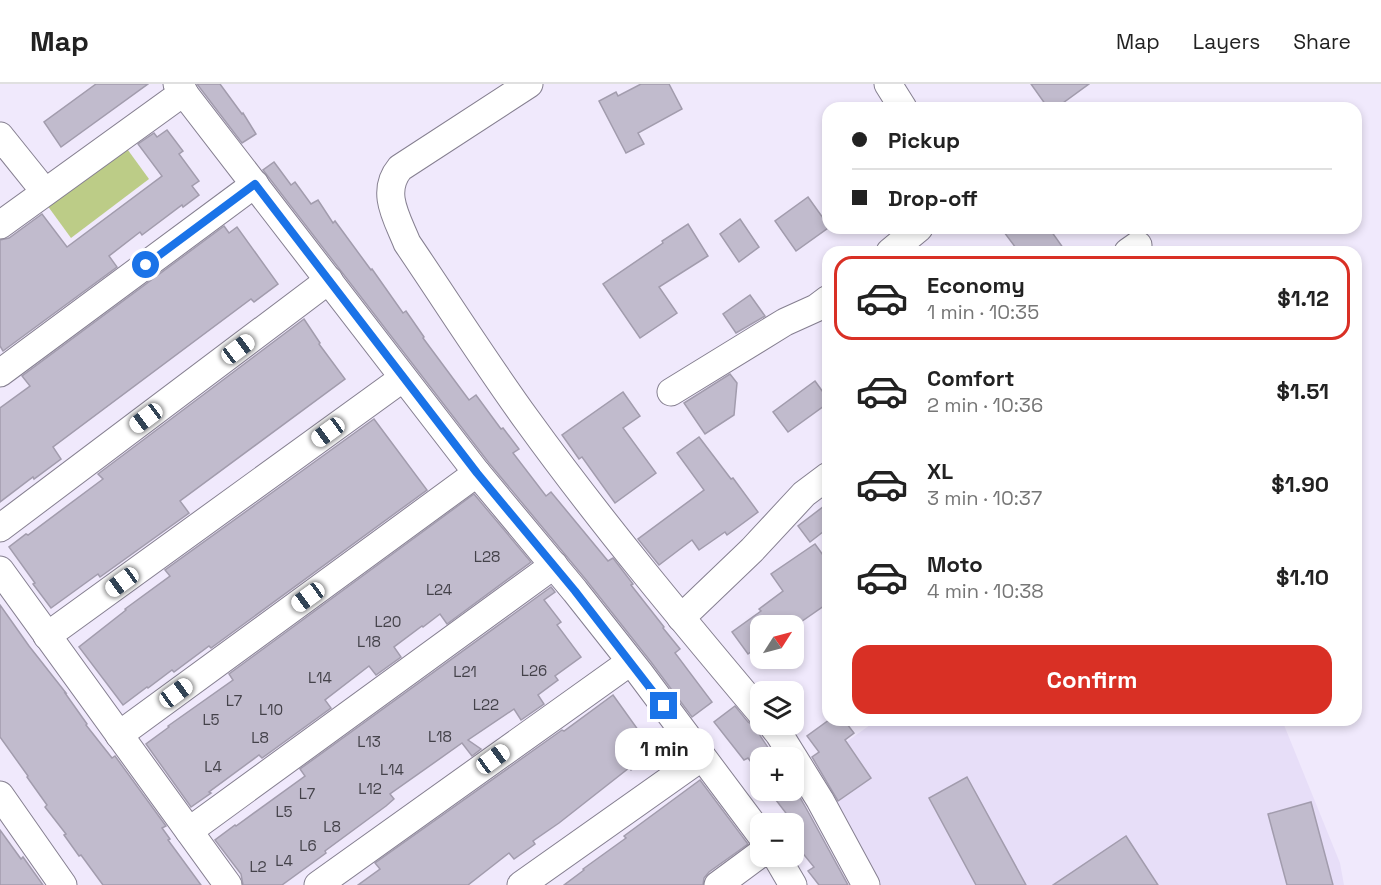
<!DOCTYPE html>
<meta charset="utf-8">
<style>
body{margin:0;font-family:"Space Grotesk",sans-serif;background:#f6f6f6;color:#222;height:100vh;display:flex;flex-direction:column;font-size:22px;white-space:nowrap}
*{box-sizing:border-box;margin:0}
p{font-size:20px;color:#767676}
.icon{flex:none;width:33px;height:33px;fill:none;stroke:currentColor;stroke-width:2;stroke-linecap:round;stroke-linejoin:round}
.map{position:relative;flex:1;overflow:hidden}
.panel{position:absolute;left:822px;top:162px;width:540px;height:480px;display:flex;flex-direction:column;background:#fff;border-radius:18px;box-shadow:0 3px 9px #0003}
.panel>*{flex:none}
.top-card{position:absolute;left:822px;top:18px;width:540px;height:132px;border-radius:18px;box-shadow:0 3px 9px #0003;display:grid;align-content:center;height:132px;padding:0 30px;background:#fff}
.needle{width:39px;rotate:54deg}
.controls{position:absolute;left:750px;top:531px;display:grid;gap:12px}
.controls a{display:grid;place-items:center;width:54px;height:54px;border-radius:12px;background:#fff;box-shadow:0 3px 9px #0003;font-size:30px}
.end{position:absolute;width:27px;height:27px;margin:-14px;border:8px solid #1a73e8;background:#fff;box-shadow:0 0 0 3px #fff}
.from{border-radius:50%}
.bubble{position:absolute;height:42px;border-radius:18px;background:#fff;box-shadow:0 3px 9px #0003;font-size:20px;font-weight:800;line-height:42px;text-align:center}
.car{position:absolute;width:18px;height:36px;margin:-18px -9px;border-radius:8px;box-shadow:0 0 4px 2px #0007;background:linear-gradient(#fff 24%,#345 0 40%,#fff 0 76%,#345 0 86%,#fff 0)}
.top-card b{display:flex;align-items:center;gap:21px;height:57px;font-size:22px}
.top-card b+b{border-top:2px solid #e0e0e0}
.top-card i{width:15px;height:15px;background:#222}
ul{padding:10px 0 0;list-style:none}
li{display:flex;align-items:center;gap:18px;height:84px;margin:0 12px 9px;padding:0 18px;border:3px solid transparent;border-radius:18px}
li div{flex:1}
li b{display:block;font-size:22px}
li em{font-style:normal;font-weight:800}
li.current{border-color:#d93025}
li>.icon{width:54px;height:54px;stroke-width:1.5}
.cta{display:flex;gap:12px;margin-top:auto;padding:12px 30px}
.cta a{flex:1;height:69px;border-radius:18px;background:#d93025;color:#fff;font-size:24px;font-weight:800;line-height:69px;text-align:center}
header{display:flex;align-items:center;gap:36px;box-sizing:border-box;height:84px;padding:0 30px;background:#fff;border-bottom:2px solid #e0e0e0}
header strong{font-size:28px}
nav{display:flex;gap:33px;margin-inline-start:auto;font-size:21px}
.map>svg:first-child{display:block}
.built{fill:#e7def8}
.green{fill:#bccc87}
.building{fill:#c1bbcd;stroke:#a29cad;stroke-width:1.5}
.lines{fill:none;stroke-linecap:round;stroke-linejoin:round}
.street-casing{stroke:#857f90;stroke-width:29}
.street{stroke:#fff;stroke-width:27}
.route{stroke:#1a73e8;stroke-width:8}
.labels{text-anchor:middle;stroke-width:4.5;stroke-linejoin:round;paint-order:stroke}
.number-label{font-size:15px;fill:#44424a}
</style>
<header>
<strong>Map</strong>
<nav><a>Map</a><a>Layers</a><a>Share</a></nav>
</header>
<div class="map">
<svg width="1381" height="801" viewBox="0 0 1381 801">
<rect width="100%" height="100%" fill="#f0e9fc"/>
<path class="built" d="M 877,636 L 1282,636 L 1340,779 L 1344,801 L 878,801 L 817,679 Z"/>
<path class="green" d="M 125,62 L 149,95 L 71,154 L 47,121 Z"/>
<g class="building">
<path d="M 96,0 L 148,0 L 61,63 L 44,38 Z"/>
<path d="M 197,0 L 220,0 L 242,30 L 243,29 L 256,50 L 242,59 Z"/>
<path d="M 641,0 L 669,0 L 682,25 L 638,49 L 644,60 L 626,69 L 599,17 L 616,8 L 618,12 Z"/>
<path d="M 1031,0 L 1089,0 L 1056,24 L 1048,24 Z"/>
<path d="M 167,46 L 183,67 L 179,70 L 199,97 L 192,102 L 199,111 L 183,123 L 182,121 L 142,151 L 140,148 L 109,172 L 117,183 L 3,267 L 0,262 L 0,156 L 9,154 L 42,130 L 67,163 L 162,92 L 138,60 L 154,49 L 157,53 Z"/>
<path d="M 274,78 L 291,101 L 295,98 L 311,120 L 318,116 L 333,139 L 335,137 L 371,186 L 372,185 L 403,229 L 406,227 L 424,253 L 423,254 L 469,316 L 476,311 L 501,345 L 503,344 L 519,365 L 513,369 L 546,412 L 551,408 L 608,477 L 613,474 L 633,500 L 631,501 L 664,543 L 663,544 L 680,565 L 675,569 L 712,618 L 692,633 L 651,578 L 587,497 L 489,379 L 263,86 Z"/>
<path d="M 808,113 L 828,141 L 828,144 L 796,167 L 775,137 Z"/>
<path d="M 740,135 L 759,163 L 739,178 L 720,150 Z"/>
<path d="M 688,140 L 708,172 L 659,203 L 677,229 L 640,254 L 603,200 L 663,159 L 662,157 Z"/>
<path d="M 224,142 L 229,149 L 237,143 L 278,200 L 254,218 L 251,215 L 53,363 L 61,375 L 34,395 L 33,393 L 0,418 L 0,324 L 30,302 L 22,292 Z"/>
<path d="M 1001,144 L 1049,144 L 1066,168 L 1019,168 Z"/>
<path d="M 750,211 L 765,232 L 736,249 L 723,230 Z"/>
<path d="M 304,235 L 320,259 L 319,260 L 345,295 L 180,417 L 189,429 L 100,493 L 98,490 L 51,524 L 33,500 L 35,499 L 9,463 L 26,450 L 28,451 L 103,395 L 98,390 Z"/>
<path d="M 730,290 L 737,299 L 734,331 L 705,350 L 684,319 Z"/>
<path d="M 815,297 L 828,315 L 828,319 L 788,348 L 773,328 Z"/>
<path d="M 623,308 L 640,332 L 623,344 L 656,389 L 615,419 L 582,373 L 579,375 L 562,351 Z"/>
<path d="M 374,335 L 427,406 L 211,564 L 209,562 L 174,588 L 172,586 L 148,604 L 147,603 L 123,621 L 79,563 L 126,526 L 125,525 L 170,492 L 165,486 Z"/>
<path d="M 699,353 L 731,395 L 733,394 L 758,428 L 727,451 L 725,448 L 699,466 L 692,456 L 659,481 L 638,455 L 704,406 L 677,369 Z"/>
<path d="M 474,410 L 531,478 L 447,540 L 440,530 L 423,543 L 422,542 L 394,563 L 401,573 L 376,591 L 369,582 L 325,616 L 331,624 L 262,674 L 259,671 L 209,708 L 211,709 L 191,723 L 146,660 L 169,643 L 168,642 L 233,596 L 229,590 Z"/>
<path d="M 828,419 L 828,444 L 810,458 L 798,442 Z"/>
<path d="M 815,460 L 828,478 L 828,519 L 795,542 L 760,542 L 760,561 L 748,570 L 732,548 L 761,527 L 759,525 L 783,507 L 771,490 Z"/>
<path d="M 551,503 L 555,508 L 544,516 L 561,538 L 557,541 L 581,573 L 555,592 L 558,596 L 538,611 L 544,620 L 521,636 L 514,625 L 468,656 L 481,665 L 472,672 L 462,659 L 390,710 L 394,715 L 386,722 L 325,767 L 326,769 L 282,801 L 243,801 L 241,790 L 215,756 L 235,741 L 236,742 L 305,692 L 300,685 Z"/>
<path d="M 0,521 L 29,562 L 66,609 L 65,609 L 87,640 L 86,641 L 112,674 L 115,672 L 166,742 L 162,744 L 170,755 L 168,756 L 201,801 L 103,801 L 81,771 L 79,772 L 64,751 L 66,750 L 45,723 L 47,721 L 27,693 L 28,692 L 0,653 Z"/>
<path d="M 613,611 L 654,668 L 631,686 L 629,684 L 559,739 L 533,757 L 535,760 L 514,775 L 509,769 L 468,801 L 358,801 L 380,785 L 375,779 L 562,646 L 564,647 Z"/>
<path d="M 735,622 L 748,638 L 756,643 L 759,650 L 775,674 L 760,674 L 760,690 L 748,674 L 744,676 L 714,638 Z"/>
<path d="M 829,636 L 844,636 L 854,649 L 845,656 L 871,694 L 838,717 L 812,673 L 819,668 L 807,652 Z"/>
<path d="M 967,693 L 1026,801 L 976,801 L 929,714 Z"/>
<path d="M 700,696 L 748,760 L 709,788 L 704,794 L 703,801 L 564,801 L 584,786 L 583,785 L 626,754 L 624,752 Z"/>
<path d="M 794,703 L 806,724 L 848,801 L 819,801 L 808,787 L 814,783 L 796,761 L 800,758 L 794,749 L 794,740 L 786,740 L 784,737 L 789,733 L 769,707 L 794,706 Z"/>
<path d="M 1311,718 L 1333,801 L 1287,801 L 1268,730 Z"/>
<path d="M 0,746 L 21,775 L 23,773 L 43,801 L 0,801 Z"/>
<path d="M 1126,752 L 1158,801 L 1053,801 Z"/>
</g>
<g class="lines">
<g class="street-casing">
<g id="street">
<path d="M 177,0 L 477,389 L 575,507 L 639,588 L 760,750"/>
<path d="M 529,0 L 400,84 C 380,108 397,134 407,159 C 447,218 485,278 527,336 C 600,437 680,533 760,628"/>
<path d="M 888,0 L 903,24"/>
<path d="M 0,52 L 45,108"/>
<path d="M 0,141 L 184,8"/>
<path d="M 890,168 L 919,144"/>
<path d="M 1128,168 L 1138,161"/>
<path d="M 0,289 L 255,100"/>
<path d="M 671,308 L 785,238 L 816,224 L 828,215"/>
<path d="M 0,444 L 329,196"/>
<path d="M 0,486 L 228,801"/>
<path d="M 681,534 L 752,466 L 804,410 L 828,392"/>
<path d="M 47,552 L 403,294"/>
<path d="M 771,640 L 779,650 L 820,716 L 866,801"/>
<path d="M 119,651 L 477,389"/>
<path d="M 0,711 L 63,801"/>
<path d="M 189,747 L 554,481"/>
<path d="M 776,772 L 793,801"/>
<path d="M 318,801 L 630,578"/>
<path d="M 521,801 L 702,673"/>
<path d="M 718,801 L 760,770"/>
</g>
</g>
<use href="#street" class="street"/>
</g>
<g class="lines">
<path class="route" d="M 146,181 L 255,100 L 477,389 L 575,507 L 664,622"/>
</g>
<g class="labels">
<g class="number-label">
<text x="487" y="478">L28</text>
<text x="439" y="511">L24</text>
<text x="388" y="543">L20</text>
<text x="369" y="563">L18</text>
<text x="534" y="592">L26</text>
<text x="465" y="593">L21</text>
<text x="320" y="599">L14</text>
<text x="234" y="622">L7</text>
<text x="486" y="626">L22</text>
<text x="271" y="631">L10</text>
<text x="211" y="641">L5</text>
<text x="440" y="658">L18</text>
<text x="260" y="659">L8</text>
<text x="369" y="663">L13</text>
<text x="213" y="688">L4</text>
<text x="392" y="691">L14</text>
<text x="370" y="710">L12</text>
<text x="307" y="715">L7</text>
<text x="284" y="733">L5</text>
<text x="332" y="748">L8</text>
<text x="308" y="767">L6</text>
<text x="284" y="782">L4</text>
<text x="258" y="788">L2</text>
</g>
</g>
</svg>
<div class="controls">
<a><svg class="needle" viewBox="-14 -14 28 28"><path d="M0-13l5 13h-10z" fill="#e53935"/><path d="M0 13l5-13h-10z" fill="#767676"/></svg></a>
<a><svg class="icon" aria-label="layers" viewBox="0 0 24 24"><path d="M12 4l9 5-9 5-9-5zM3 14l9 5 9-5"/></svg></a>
<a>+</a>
<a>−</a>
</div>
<i class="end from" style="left:146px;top:181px"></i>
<i class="end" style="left:664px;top:622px"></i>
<div class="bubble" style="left:615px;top:644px;width:99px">1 min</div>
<i class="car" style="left:238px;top:265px;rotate:53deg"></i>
<i class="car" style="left:146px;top:334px;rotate:233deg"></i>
<i class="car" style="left:328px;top:348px;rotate:234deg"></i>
<i class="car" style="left:122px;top:498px;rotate:234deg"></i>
<i class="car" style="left:308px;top:513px;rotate:234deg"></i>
<i class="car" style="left:176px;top:609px;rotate:54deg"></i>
<i class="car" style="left:493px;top:675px;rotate:54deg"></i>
<div class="top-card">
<b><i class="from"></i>Pickup</b>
<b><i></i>Drop-off</b>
</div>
<section class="panel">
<ul>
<li class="current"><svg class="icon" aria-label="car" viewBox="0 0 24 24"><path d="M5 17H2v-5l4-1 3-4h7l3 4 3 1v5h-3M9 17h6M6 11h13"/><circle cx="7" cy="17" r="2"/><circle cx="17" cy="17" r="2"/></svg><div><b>Economy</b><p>1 min · 10:35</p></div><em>$1.12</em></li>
<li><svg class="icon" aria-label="car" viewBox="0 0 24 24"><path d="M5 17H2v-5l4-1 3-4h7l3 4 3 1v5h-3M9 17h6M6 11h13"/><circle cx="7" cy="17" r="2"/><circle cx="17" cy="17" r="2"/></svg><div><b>Comfort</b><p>2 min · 10:36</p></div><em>$1.51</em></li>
<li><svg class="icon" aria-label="car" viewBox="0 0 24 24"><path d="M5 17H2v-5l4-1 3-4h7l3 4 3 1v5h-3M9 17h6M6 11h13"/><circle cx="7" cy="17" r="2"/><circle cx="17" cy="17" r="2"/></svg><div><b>XL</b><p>3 min · 10:37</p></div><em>$1.90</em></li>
<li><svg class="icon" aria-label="car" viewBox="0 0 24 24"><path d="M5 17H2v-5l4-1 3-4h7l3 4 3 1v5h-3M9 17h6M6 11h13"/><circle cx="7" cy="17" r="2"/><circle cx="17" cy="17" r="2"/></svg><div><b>Moto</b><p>4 min · 10:38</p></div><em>$1.10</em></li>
</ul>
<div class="cta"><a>Confirm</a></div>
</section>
</div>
